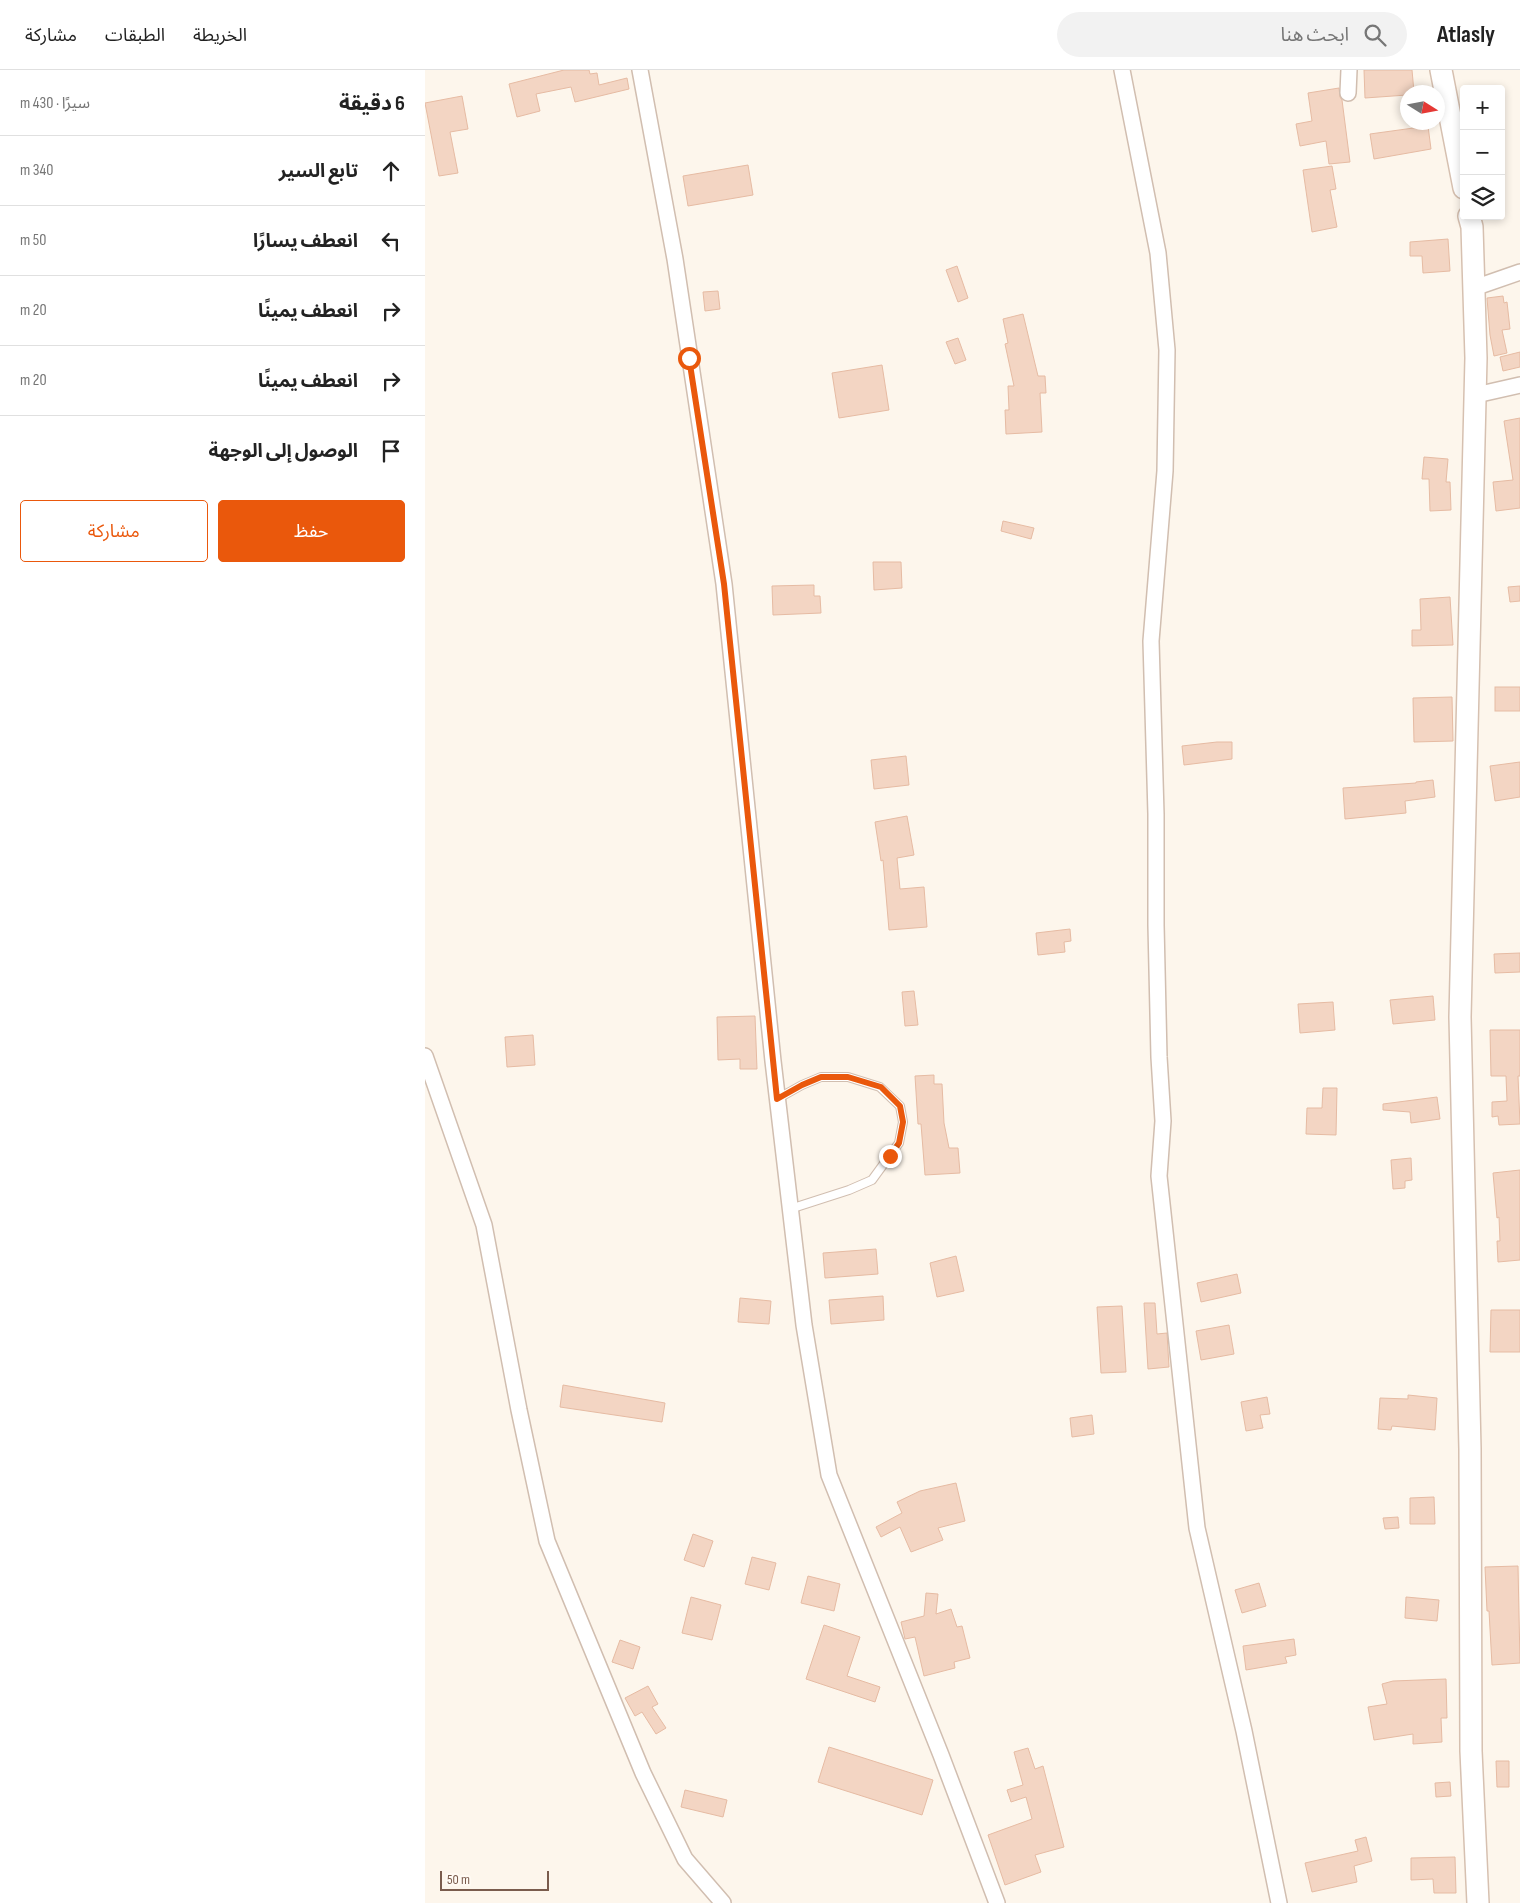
<!DOCTYPE html>
<html lang="ar">
<head>
<meta charset="utf-8">
<style>
  :root { --surface:#fff; --page:#f2f2f2; --text:#222; --muted:#767676; --line:#e0e0e0; --accent:#ea580c }
  body { margin:0; font-family:"Sofia Sans Condensed","Noto Sans Arabic",sans-serif; background:var(--page); color:var(--text); direction:rtl }
  .controls { position:absolute; right:15px; top:15px; display:grid; overflow:hidden; border-radius:5px; box-shadow:0 2px 8px #0003 }
  .controls button { width:45px; height:45px; display:grid; place-items:center; padding:0; border:0; border-bottom:1px solid var(--line); background:var(--surface); color:var(--text); font:25px sans-serif }
  .compass { position:absolute; left:975px; top:15px; width:45px; height:45px; border-radius:50%; background:var(--surface); box-shadow:0 2px 8px #0003; rotate:101deg }
  .scale { position:absolute; left:15px; bottom:12px; width:109px; box-sizing:border-box; padding-left:5px; border:2px solid #7a5c4d; border-top:0; font-size:14px; line-height:18px; white-space:nowrap; color:#7a5c4d; -webkit-text-stroke:4px #fffaf3; paint-order:stroke }
  .stop { position:absolute; width:15px; height:15px; margin:-11px; border:4px solid #ea580c; border-radius:50%; background:#fff }
  .stop.end { background:#ea580c; border-color:#fff; box-shadow:0 1px 5px #0008 }
  .list { margin:0; padding:0; list-style:none }
  h2 { display:flex; justify-content:space-between; align-items:center; height:65px; margin:0; padding:0 20px; font-size:21px }
  h2 small { font-size:16px; font-weight:400; color:var(--muted) }
  .list li { display:grid; grid-template-columns:32px 1fr auto; gap:15px; align-items:center; box-sizing:border-box; height:70px; padding:0 20px; border-top:1px solid var(--line) }
  .list b { display:block; font-size:19px; white-space:nowrap }
  .list em { font-size:16px; font-style:normal; color:var(--muted) }
  .actions { display:flex; gap:10px; padding:15px 20px }
  .actions a { flex:1; padding:11px 0; border:1px solid var(--accent); border-radius:5px; text-align:center; font-size:18px; color:var(--accent) }
  .actions .main { background:var(--accent); color:#fff }
  .icon { flex:none; width:28px; height:28px; fill:none; stroke:currentColor; stroke-width:2; stroke-linecap:round; stroke-linejoin:round }
  .map { position:relative; flex:none; width:1095px; height:1833px; overflow:hidden; direction:ltr }
  header { display:flex; align-items:center; gap:30px; box-sizing:border-box; height:70px; padding:0 25px; background:var(--surface); border-bottom:1px solid var(--line) }
  header strong { font-size:24px }
  nav { display:flex; gap:28px; margin-inline-start:auto; font-size:18px }
  .search { width:350px; height:45px; background:var(--page); display:flex; align-items:center; gap:12px; box-sizing:border-box; padding:0 18px; border-radius:28px; color:var(--muted); font-size:19px }
  main { display:flex }
  aside { flex:1; background:var(--surface) }
  .map>svg:first-child { display:block }
  .building { fill:#f3d5c3; stroke:#e6bba3 }
  .lines { fill:none; stroke-linecap:round; stroke-linejoin:round }
  .lane-casing { stroke:#d1beb0; stroke-width:10 }
  .street-casing { stroke:#d1beb0; stroke-width:18 }
  .secondary-casing { stroke:#d6c0b0; stroke-width:24 }
  .lane { stroke:#fff; stroke-width:8 }
  .street { stroke:#fff; stroke-width:15 }
  .secondary { stroke:#fff; stroke-width:21 }
  .route { stroke:#ea580c; stroke-width:6 }
</style>
</head>
<body>
<header>
<strong>Atlasly</strong>
<div class="search"><svg class="icon" aria-label="search" viewBox="0 0 24 24"><circle cx="10" cy="10" r="6"/><path d="M15 15l6 6"/></svg>ابحث هنا</div>
<nav><a>الخريطة</a><a>الطبقات</a><a>مشاركة</a></nav>
</header>
<main>
<div class="map">
<svg width="1095" height="1833" viewBox="0 0 1095 1833">
  <rect width="100%" height="100%" fill="#fdf6ec"/>
  <g class="building">
    <polygon points="139,0 164,0 165,4 172,3 174,15 202,8 204,19 150,32 146,17 111,24 115,41 92,47 84,14"/>
    <polygon points="939,0 987,0 989,22 982,22 982,25 940,28"/>
    <polygon points="914,18 915,27 917,30 925,92 904,94 901,71 875,76 871,54 887,51 883,23"/>
    <polygon points="37,26 43,59 25,62 33,103 14,106 0,33"/>
    <polygon points="1003,56 1006,79 949,89 945,64"/>
    <polygon points="323,95 328,125 263,136 258,106"/>
    <polygon points="907,96 911,119 905,120 912,157 887,162 878,100"/>
    <polygon points="1023,169 1025,201 998,203 997,186 985,186 985,172"/>
    <polygon points="532,196 543,228 533,232 521,200"/>
    <polygon points="293,221 295,239 280,241 278,222"/>
    <polygon points="1078,226 1079,233 1082,232 1085,259 1077,260 1082,283 1069,286 1065,265 1062,228"/>
    <polygon points="598,244 613,306 620,306 621,323 615,323 617,362 581,364 580,340 584,340 583,316 589,316 580,274 583,273 578,249"/>
    <polygon points="533,268 541,290 530,294 521,272"/>
    <polygon points="1095,282 1095,297 1078,301 1075,287"/>
    <polygon points="457,295 464,340 414,348 407,303"/>
    <polygon points="1095,348 1095,438 1071,441 1068,412 1088,410 1079,351"/>
    <polygon points="999,387 1023,389 1021,412 1025,412 1026,440 1005,441 1004,409 997,409"/>
    <polygon points="578,451 609,458 606,469 576,461"/>
    <polygon points="448,492 476,492 477,518 449,520"/>
    <polygon points="389,515 389,526 395,526 396,543 348,545 347,516"/>
    <polygon points="1095,516 1095,531 1085,532 1083,517"/>
    <polygon points="1025,527 1028,575 987,576 987,560 996,560 995,529"/>
    <rect x="1070" y="617" width="25" height="24"/>
    <polygon points="1027,627 1028,671 989,672 988,628"/>
    <polygon points="792,672 807,672 807,689 759,695 757,676"/>
    <polygon points="481,686 484,715 449,719 446,690"/>
    <polygon points="1095,692 1095,727 1070,731 1065,696"/>
    <polygon points="1008,710 1010,727 980,731 981,743 920,749 918,718 991,713 991,712"/>
    <polygon points="482,746 489,785 472,788 475,819 499,817 502,857 464,860 458,790 456,791 450,752"/>
    <polygon points="645,859 646,871 639,872 640,882 613,885 611,863"/>
    <polygon points="1095,883 1095,902 1070,903 1069,884"/>
    <polygon points="489,921 493,955 480,956 477,922"/>
    <polygon points="1008,926 1010,950 968,954 965,930"/>
    <polygon points="908,932 910,960 875,963 873,934"/>
    <polygon points="330,946 332,999 315,999 315,989 293,990 292,947"/>
    <polygon points="1065,960 1095,960 1095,1006 1093,1006 1095,1054 1074,1055 1073,1046 1067,1047 1067,1032 1082,1031 1081,1006 1066,1006"/>
    <polygon points="108,965 110,995 82,997 80,967"/>
    <polygon points="509,1005 509,1014 517,1014 519,1053 524,1078 533,1078 535,1103 500,1105 496,1054 493,1054 490,1006"/>
    <polygon points="898,1018 912,1018 911,1065 881,1064 882,1038 897,1038"/>
    <polygon points="1012,1027 1015,1049 986,1053 985,1042 958,1040 958,1034"/>
    <polygon points="986,1088 987,1110 980,1111 980,1118 968,1119 966,1090"/>
    <polygon points="1095,1100 1095,1190 1073,1192 1072,1171 1075,1171 1074,1147 1072,1148 1068,1103"/>
    <polygon points="451,1179 453,1204 400,1208 398,1183"/>
    <polygon points="531,1186 539,1221 512,1227 505,1193"/>
    <polygon points="812,1204 816,1223 776,1232 772,1213"/>
    <polygon points="458,1226 459,1250 406,1254 404,1230"/>
    <polygon points="315,1228 346,1231 344,1254 313,1252"/>
    <polygon points="719,1233 730,1233 732,1264 742,1263 744,1297 723,1299"/>
    <polygon points="697,1236 701,1302 676,1303 672,1237"/>
    <polygon points="1066,1240 1095,1240 1095,1282 1065,1282"/>
    <polygon points="804,1255 809,1284 776,1290 771,1261"/>
    <polygon points="138,1315 240,1333 237,1352 135,1337"/>
    <polygon points="983,1325 1012,1328 1010,1360 967,1356 966,1360 953,1359 955,1328 983,1329"/>
    <polygon points="842,1327 845,1344 835,1345 838,1358 821,1361 816,1332"/>
    <polygon points="667,1345 669,1364 647,1367 645,1348"/>
    <polygon points="531,1413 540,1451 513,1458 518,1470 486,1482 475,1457 456,1467 451,1457 477,1443 472,1432 495,1421"/>
    <polygon points="1009,1427 1010,1454 985,1454 985,1428"/>
    <polygon points="973,1447 974,1458 960,1459 958,1448"/>
    <polygon points="268,1464 288,1471 279,1497 259,1490"/>
    <polygon points="327,1487 351,1493 344,1520 320,1514"/>
    <polygon points="1093,1496 1095,1593 1067,1595 1064,1541 1062,1541 1060,1497"/>
    <polygon points="383,1506 415,1514 409,1541 376,1533"/>
    <polygon points="834,1513 841,1536 817,1543 810,1520"/>
    <polygon points="501,1523 513,1524 511,1544 526,1539 532,1557 537,1556 545,1588 529,1592 530,1598 499,1606 490,1567 480,1569 476,1552 499,1546"/>
    <polygon points="266,1527 296,1535 287,1570 257,1563"/>
    <polygon points="981,1527 1014,1530 1012,1551 980,1548"/>
    <polygon points="399,1555 435,1567 422,1606 455,1617 450,1632 381,1609"/>
    <polygon points="869,1569 871,1585 860,1587 862,1593 821,1600 818,1576"/>
    <polygon points="195,1570 215,1577 208,1599 187,1592"/>
    <polygon points="1021,1609 1022,1648 1016,1648 1017,1672 988,1674 988,1664 949,1670 943,1637 962,1634 957,1614 968,1611"/>
    <polygon points="223,1616 233,1634 227,1637 241,1658 231,1664 217,1642 210,1646 200,1628"/>
    <polygon points="404,1677 508,1710 497,1745 393,1712"/>
    <polygon points="603,1678 610,1699 618,1696 639,1777 610,1785 616,1802 580,1815 563,1765 607,1749 601,1727 586,1732 582,1720 598,1715 589,1682"/>
    <polygon points="1071,1691 1084,1691 1084,1717 1072,1717"/>
    <polygon points="1025,1712 1026,1726 1011,1727 1010,1713"/>
    <polygon points="260,1720 302,1730 298,1747 256,1737"/>
    <polygon points="941,1767 947,1791 929,1796 932,1812 887,1822 880,1793 933,1781 930,1770"/>
    <polygon points="1030,1787 1031,1823 1009,1823 1008,1809 986,1810 986,1788"/>
  </g>
  <g class="lines">
    <defs>
      <polyline id="lane" points="352,1029 377,1015 396,1007 423,1007 455,1017 475,1036 478,1052 474,1073 447,1110 424,1120 365,1139"/>
      <g id="street">
        <polyline points="215,0 250,189 299,514 348,991 379,1255 404,1405 516,1685 572,1833"/>
        <polyline points="697,0 733,183 742,280 740,401 726,571 731,744 731,855 734,987 738,1051 734,1106 772,1458 819,1661 854,1833"/>
        <polyline points="923,23 924,0"/>
        <polyline points="1049,218 1095,202"/>
        <polyline points="1051,325 1095,315"/>
        <polyline points="0,986 59,1155 94,1340 122,1471 218,1703 260,1789 298,1833"/>
      </g>
      <g id="secondary">
        <polyline points="1016,0 1039,118"/>
        <polyline points="1044,146 1047,157 1051,288 1035,947 1045,1379 1046,1681 1053,1833"/>
      </g>
    </defs>
    <use href="#lane" class="lane-casing"/>
    <use href="#street" class="street-casing"/>
    <use href="#secondary" class="secondary-casing"/>
    <use href="#lane" class="lane"/>
    <use href="#street" class="street"/>
    <use href="#secondary" class="secondary"/>
  </g>
  <g class="lines">
    <polyline class="route" points="264,288 299,514 352,1029 377,1015 396,1007 423,1007 456,1017 475,1036 478,1052 474,1073 465,1086"/>
  </g>
</svg>
<div class="controls">
<button>+</button>
<button>−</button>
<button><svg class="icon" aria-label="layers" viewBox="0 0 24 24"><path d="M12 4l9 5-9 5-9-5zM3 14l9 5 9-5"/></svg></button>
</div>
<svg class="compass" viewBox="-18 -18 36 36"><path d="M0-13l5 13h-10z" fill="#e53935"/><path d="M0 13l5-13h-10z" fill="#767676"/></svg>
<div class="scale">50 m</div>
<div class="stop" style="left:264px;top:288px"></div>
<div class="stop end" style="left:465px;top:1086px"></div>
</div>
<aside>
<h2>6 دقيقة<small>سيرًا · 430 m</small></h2>
<ul class="list">
<li><svg class="icon" aria-label="ahead" viewBox="0 0 24 24"><path d="M12 20V5M6 11l6-6 6 6"/></svg><div><b>تابع السير</b></div><em>340 m</em></li>
<li><svg class="icon" aria-label="left" viewBox="0 0 24 24"><path d="M17 20v-9H6M10 6l-5 5 5 5"/></svg><div><b>انعطف يسارًا</b></div><em>50 m</em></li>
<li><svg class="icon" aria-label="right" viewBox="0 0 24 24"><path d="M7 20v-9h11M14 6l5 5-5 5"/></svg><div><b>انعطف يمينًا</b></div><em>20 m</em></li>
<li><svg class="icon" aria-label="right" viewBox="0 0 24 24"><path d="M7 20v-9h11M14 6l5 5-5 5"/></svg><div><b>انعطف يمينًا</b></div><em>20 m</em></li>
<li><svg class="icon" aria-label="arrive" viewBox="0 0 24 24"><path d="M6 21V4h12l-3 4 3 4H6"/></svg><div><b>الوصول إلى الوجهة</b></div></li>
</ul>
<div class="actions"><a class="main">حفظ</a><a>مشاركة</a></div>
</aside>
</main>
</body>
</html>
